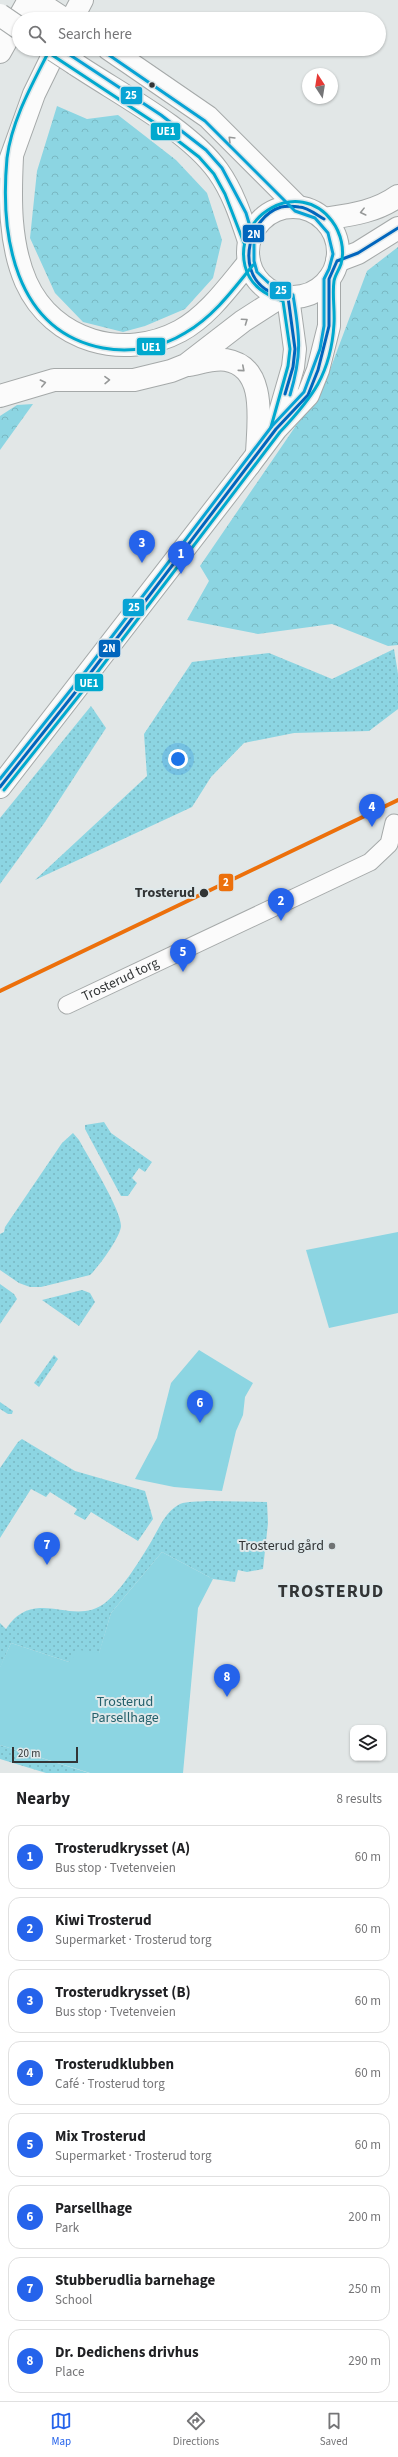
<!DOCTYPE html>
<html lang="en">
<head>
<meta charset="utf-8">
<style>
  :root { --surface:#fff; --page:#f2f2f2; --text:#202124; --muted:#757577; --line:#e0e0e0; --accent:#2563eb }
  body { margin:0; font-family:"Source Sans 3",sans-serif; background:var(--page); color:var(--text) }
  .controls { position:absolute; right:12px; bottom:12px; display:grid; overflow:hidden; border-radius:8px; box-shadow:0 1px 3px #0004 }
  .controls button { width:36px; height:36px; display:grid; place-items:center; padding:0; border:0; border-bottom:1px solid var(--line); background:var(--surface); color:var(--text); font:20px sans-serif }
  .compass { position:absolute; left:302px; top:68px; width:36px; height:36px; border-radius:50%; background:var(--surface); box-shadow:0 1px 3px #0004; rotate:348deg }
  .scale { position:absolute; left:12px; bottom:10px; width:66px; box-sizing:border-box; padding-left:4px; border:2px solid #323536; border-top:0; font-size:11px; line-height:14px; white-space:nowrap; color:#323536; -webkit-text-stroke:3px #dfe8ea; paint-order:stroke }
  .you { position:absolute; left:178px; top:759px; width:14px; height:14px; margin:-10px; border:3px solid #fff; border-radius:50%; background:#1a73e8; box-shadow:0 0 0 6px #1a73e833 }
  .badge { display:grid; place-items:center; width:26px; height:26px; border-radius:50%; background:var(--accent); color:#fff; font-size:13px; font-weight:700 }
  .pin { position:absolute; translate:-50% -33px; filter:drop-shadow(0 1px 2px #0008) }
  .pin::after { content:''; position:absolute; top:21px; width:14px; height:12px; background:inherit; clip-path:polygon(0 0,100% 0,50% 100%) }
  .list { margin:0; padding:0; list-style:none }
  h2 { display:flex; justify-content:space-between; align-items:center; height:52px; margin:0; padding:0 16px; font-size:17px }
  h2 small { font-size:13px; font-weight:400; color:var(--muted) }
  .list li { display:grid; grid-template-columns:26px 1fr auto; gap:12px; align-items:center; box-sizing:border-box; height:64px; margin:0 8px 8px; padding:0 8px; border:1px solid var(--line); border-radius:12px }
  .list b { display:block; font-size:15px; white-space:nowrap }
  .list p { margin:0; font-size:13px; white-space:nowrap; color:var(--muted) }
  .list em { font-size:13px; font-style:normal; color:var(--muted) }
  .icon { flex:none; width:22px; height:22px; fill:none; stroke:currentColor; stroke-width:2; stroke-linecap:round; stroke-linejoin:round }
  .map { position:relative; flex:none; width:398px; height:1773px; overflow:hidden }
  .search { position:absolute; background:var(--surface); box-shadow:0 1px 3px #0004; left:12px; right:12px; top:12px; height:44px; display:flex; align-items:center; gap:10px; box-sizing:border-box; padding:0 14px; border-radius:22px; color:var(--muted); font-size:15px }
  .sheet { height:628px; background:var(--surface) }
  nav { display:flex; justify-content:space-around; align-items:center; box-sizing:border-box; height:56px; border-top:1px solid var(--line); background:var(--surface); font-size:11px; color:var(--muted) }
  nav a { display:grid; justify-items:center; gap:2px }
  nav .on { color:var(--accent) }
  .map>svg:first-child { display:block }
  .grass { fill:url(#grass-dots) }
  .forest { fill:url(#forest-crowns) }
  .green { fill:#8cd5e2 }
  .lines { fill:none; stroke-linecap:round; stroke-linejoin:round }
  .pedestrian-casing { stroke:#a5a9a9; stroke-width:19 }
  .tertiary-casing { stroke:#a5a9a9; stroke-width:24 }
  .secondary-casing { stroke:#a5a9a9; stroke-width:24 }
  .trunk-casing { stroke:#a5a9a9; stroke-width:24 }
  .motorway-casing { stroke:#a5a9a9; stroke-width:24 }
  .pedestrian { stroke:#fbfbfb; stroke-width:17 }
  .tertiary { stroke:#fbfbfb; stroke-width:22 }
  .secondary { stroke:#fbfbfb; stroke-width:22 }
  .trunk { stroke:#fbfbfb; stroke-width:22 }
  .motorway { stroke:#fbfbfb; stroke-width:22 }
  .trunk-bridge-casing { stroke:#a5a9a9; stroke-width:24; stroke-linecap:butt }
  .trunk-bridge { stroke:#fbfbfb; stroke-width:22 }
  .bus-1-casing { stroke:#dfe8ea; stroke-width:6 }
  .bus-2-casing { stroke:#dfe8ea; stroke-width:6 }
  .bus-3-casing { stroke:#dfe8ea; stroke-width:6 }
  .bus-1 { stroke:#0065bd; stroke-width:3 }
  .bus-2 { stroke:#00a9ce; stroke-width:3 }
  .bus-3 { stroke:#08a3d5; stroke-width:3 }
  .metro-1-casing { stroke:#dfe8ea; stroke-width:7 }
  .metro-1 { stroke:#ec700c; stroke-width:4 }
  .oneway { stroke:#969898 }
  .bus-dot { fill:#323536; stroke:#dfe8ea; stroke-width:1.5 }
  .poi-dot { fill:#707374; stroke:#dfe8ea; stroke-width:1.5 }
  .labels { text-anchor:middle; dominant-baseline:central; stroke-width:4; stroke-linejoin:round; paint-order:stroke }
  .stop-label { font-size:14px; font-weight:bold; fill:#323536; stroke:#dfe8ea; text-anchor:end }
  .street-label { font-size:14px; fill:#323536; stroke:#dfe8ea }
  .poi-label { font-size:14px; fill:#323536; stroke:#dfe8ea; text-anchor:end }
  .park-label { font-size:14px; fill:#24606b; stroke:#dfe8ea }
  .district-label { font-size:18px; font-weight:bold; letter-spacing:1px; fill:#323536; stroke:#dfe8ea }
  .line-badge { stroke:#dfe8ea; stroke-width:1.5 }
  .badge-label { font-size:11px; text-anchor:middle; font-weight:bold; fill:#fff }
</style>
</head>
<body>
<div class="map">
<svg width="398" height="1773" viewBox="0 0 398 1773">
  <defs>
    <pattern id="grass-dots" width="8" height="8" patternUnits="userSpaceOnUse"><rect width="8" height="8" fill="#8cd5e2"/><path d="M2 2h.1M6 6h.1" fill="none" stroke="#79b7c2" stroke-width="1.8" stroke-linecap="round"/></pattern>
    <pattern id="forest-crowns" width="20" height="18" patternUnits="userSpaceOnUse"><rect width="20" height="18" fill="#8cd5e2"/><path d="M2 6a3 3 0 1 1 6 0M12 15a3 3 0 1 1 6 0" fill="none" stroke="#79b7c2"/></pattern>
  </defs>
  <rect width="100%" height="100%" fill="#e2e7e7"/>
  <g class="grass">
    <polygon points="394,649 398,674 398,709 369,731 294,733 244,743 211,777 192,807 35,880 147,776 144,734 192,662 269,653 332,679"/>
    <polygon points="91,706 106,728 45,822 0,884 0,818"/>
    <polygon points="104,1122 111,1133 152,1162 145,1172 139,1168 132,1178 137,1183 128,1196 121,1196 85,1129 85,1125"/>
    <path d="M73,1133L79,1140C88,1157 121,1209 121,1226C121,1236 98,1268 90,1275L41,1287H30L19,1283L0,1270V1234L4,1232L5,1227L62,1143Z"/>
    <polygon points="0,1284 14,1294 17,1299 0,1324"/>
    <polygon points="82,1290 90,1293 95,1302 79,1326 42,1300"/>
    <polygon points="54,1355 58,1359 39,1387 34,1383"/>
    <polygon points="0,1402 13,1411 12,1414 8,1414 0,1409"/>
    <polygon points="22,1439 75,1471 145,1491 153,1519 138,1541 91,1512 85,1520 74,1514 77,1509 50,1492 46,1497 31,1489 0,1538 0,1468 18,1442"/>
    <path d="M207,1501L267,1502L268,1523L263,1569L247,1572L238,1570L235,1582L213,1579L162,1552L111,1613L99,1654L69,1662L11,1643L0,1668V1623L6,1629C35,1585 72,1628 105,1603C122,1590 140,1560 151,1542C159,1528 165,1512 180,1504C187,1501 199,1502 207,1501Z"/>
    <polygon points="0,1745 89,1773 46,1773 0,1759"/>
  </g>
  <g class="forest">
    <polygon points="57,106 87,119 118,115 176,160 207,193 222,240 213,278 185,309 145,326 123,332 83,322 55,293 30,238 37,171"/>
    <polygon points="398,247 398,645 388,646 332,624 258,634 187,620 209,581 200,566 325,383 367,271"/>
    <polygon points="33,404 0,450 0,416 17,405"/>
  </g>
  <g class="green">
    <polygon points="398,1232 398,1313 329,1328 306,1250"/>
    <polygon points="199,1350 253,1383 245,1397 243,1415 236,1431 222,1491 174,1487 135,1479 157,1438 171,1383"/>
    <polygon points="162,1552 213,1579 198,1608 183,1773 90,1773 0,1745 0,1667 11,1643 69,1662 79,1650 99,1653 111,1613"/>
  </g>
  <g class="lines">
    <defs>
      <g id="pedestrian">
        <path id="s1" d="M67,1005L370,862L389,844L394,823"/>
      </g>
      <g id="tertiary">
        <path d="M324,219C350,215 376,212 398,196"/>
        <polyline points="337,261 358,253 398,228"/>
      </g>
      <polyline id="secondary" points="0,787 249,465"/>
      <g id="trunk">
        <polyline points="35,0 64,19"/>
        <polyline points="109,49 208,117 298,207"/>
        <path d="M75,64C118,93 188,129 218,171C233,192 241,217 249,241"/>
        <circle cx="293" cy="252" r="45"/>
        <polyline points="276,426 293,367 295,349 288,297"/>
        <polyline points="249,465 276,429 308,395 318,370 329,326 329,279"/>
      </g>
      <g id="motorway">
        <polyline points="72,19 82,0"/>
        <polyline points="0,52 29,0"/>
        <path d="M12,157C10,198 9,243 26,282C53,342 124,361 180,331C208,316 229,286 249,262"/>
        <polyline points="7,169 34,94 56,49"/>
        <path d="M189,365C200,363 214,358 226,360C268,367 258,423 257,454"/>
        <polyline points="0,396 54,380 134,380 171,371 186,365 243,321 282,296"/>
      </g>
    </defs>
    <use href="#pedestrian" class="pedestrian-casing"/>
    <use href="#tertiary" class="tertiary-casing"/>
    <use href="#secondary" class="secondary-casing"/>
    <use href="#trunk" class="trunk-casing"/>
    <use href="#motorway" class="motorway-casing"/>
    <use href="#pedestrian" class="pedestrian"/>
    <use href="#tertiary" class="tertiary"/>
    <use href="#secondary" class="secondary"/>
    <use href="#trunk" class="trunk"/>
    <use href="#motorway" class="motorway"/>
    <defs>
      <g id="trunk-bridge">
        <polyline points="0,15 19,28"/>
        <polyline points="52,49 75,64"/>
      </g>
    </defs>
    <use href="#trunk-bridge" class="trunk-bridge-casing"/>
    <use href="#trunk-bridge" class="trunk-bridge"/>
    <defs>
      <g id="bus-1">
        <path d="M288,297C281,295 271,293 265,289C236,269 249,217 281,207C285,206 294,206 299,207C307,207 317,215 324,219"/>
        <polyline points="285,394 293,367 295,349 288,297"/>
        <polyline points="0,787 89,675 276,429 308,395 318,370 329,326 329,279 337,261 358,253 398,228"/>
      </g>
      <g id="bus-2">
        <path d="M50,49C33,83 12,119 7,158C0,235 14,331 103,348C131,353 161,348 185,333C213,317 233,290 253,265"/>
        <polyline points="49,53 155,123 199,157 214,174 225,194 244,243"/>
        <path d="M4,790L93,678L280,432C312,398 331,374 334,324C335,310 332,295 334,281C335,275 339,270 341,264C345,250 341,233 332,221C299,177 233,215 245,266C250,286 266,295 283,301L290,349L288,366L271,427"/>
      </g>
      <g id="bus-3">
        <path d="M61,49L161,115L206,150L222,168L246,213L254,240V261L257,272L273,287L293,295C300,337 302,355 290,395"/>
        <polyline points="0,779 85,672 272,426 304,392 320,349 324,326 324,279 329,269 333,254 328,233 315,218 295,211 205,121 106,53"/>
      </g>
    </defs>
    <use href="#bus-1" class="bus-1-casing"/>
    <use href="#bus-2" class="bus-2-casing"/>
    <use href="#bus-3" class="bus-3-casing"/>
    <use href="#bus-1" class="bus-1"/>
    <use href="#bus-2" class="bus-2"/>
    <use href="#bus-3" class="bus-3"/>
    <defs>
      <polyline id="metro-1" points="0,991 398,800"/>
    </defs>
    <use href="#metro-1" class="metro-1-casing"/>
    <use href="#metro-1" class="metro-1"/>
  </g>
  <defs><path id="oneway-chevron" d="M-2-3.5L2.5 0L-2 3.5" fill="none" stroke-width="1.6" stroke-linecap="round" stroke-linejoin="round"/></defs>
  <g class="oneway">
    <use href="#oneway-chevron" transform="translate(231 139) rotate(-135)"/>
    <use href="#oneway-chevron" transform="translate(363 212) rotate(166)"/>
    <use href="#oneway-chevron" transform="translate(245 321) rotate(-35)"/>
    <use href="#oneway-chevron" transform="translate(242 369) rotate(41)"/>
    <use href="#oneway-chevron" transform="translate(107 380) rotate(-1)"/>
    <use href="#oneway-chevron" transform="translate(43 383) rotate(-12)"/>
  </g>
  <g class="bus-dot">
    <circle cx="152" cy="85" r="3.5"/>
    <circle cx="204" cy="893" r="5"/>
  </g>
  <circle class="poi-dot" cx="332" cy="1546" r="4"/>
  <g class="labels">
    <g class="stop-label">
      <text x="195" y="893">Trosterud</text>
    </g>
    <g class="street-label">
      <text stroke="none"><textPath href="#s1" startOffset="59">Trosterud torg</textPath></text>
    </g>
    <g class="poi-label">
      <text x="324" y="1546">Trosterud gård</text>
    </g>
    <g class="park-label">
      <text x="125" y="1702">Trosterud<tspan x="125" dy="16">Parsellhage</tspan></text>
    </g>
    <g class="district-label">
      <text x="331" y="1591">TROSTERUD</text>
    </g>
  </g>
  <g class="line-badge">
    <rect x="120" y="86" width="23" height="19" rx="4" fill="#08a3d5"/>
    <rect x="150" y="122" width="31" height="19" rx="4" fill="#00a9ce"/>
    <rect x="242" y="224" width="23" height="19" rx="4" fill="#0065bd"/>
    <rect x="269" y="281" width="23" height="19" rx="4" fill="#08a3d5"/>
    <rect x="136" y="337" width="30" height="19" rx="4" fill="#00a9ce"/>
    <rect x="122" y="598" width="23" height="19" rx="4" fill="#08a3d5"/>
    <rect x="98" y="639" width="23" height="19" rx="4" fill="#0065bd"/>
    <rect x="74" y="673" width="30" height="19" rx="4" fill="#00a9ce"/>
    <rect x="218" y="873" width="16" height="19" rx="4" fill="#ec700c"/>
  </g>
  <g class="badge-label">
    <text x="131" y="99">25</text>
    <text x="166" y="135">UE1</text>
    <text x="254" y="238">2N</text>
    <text x="281" y="294">25</text>
    <text x="151" y="351">UE1</text>
    <text x="134" y="611">25</text>
    <text x="109" y="652">2N</text>
    <text x="89" y="687">UE1</text>
    <text x="226" y="886">2</text>
  </g>
</svg>
<div class="controls">
<button><svg class="icon" aria-label="layers" viewBox="0 0 24 24"><path d="M12 4l9 5-9 5-9-5zM3 14l9 5 9-5"/></svg></button>
</div>
<svg class="compass" viewBox="-18 -18 36 36"><path d="M0-13l5 13h-10z" fill="#e53935"/><path d="M0 13l5-13h-10z" fill="#757577"/></svg>
<div class="scale">20 m</div>
<div class="you"></div>
<div class="pin badge" style="left:181px;top:574px">1</div>
<div class="pin badge" style="left:281px;top:921px">2</div>
<div class="pin badge" style="left:142px;top:563px">3</div>
<div class="pin badge" style="left:372px;top:827px">4</div>
<div class="pin badge" style="left:183px;top:972px">5</div>
<div class="pin badge" style="left:200px;top:1423px">6</div>
<div class="pin badge" style="left:47px;top:1565px">7</div>
<div class="pin badge" style="left:227px;top:1697px">8</div>
<div class="search"><svg class="icon" aria-label="search" viewBox="0 0 24 24"><circle cx="10" cy="10" r="6"/><path d="M15 15l6 6"/></svg>Search here</div>
</div>
<section class="sheet">
<h2>Nearby<small>8 results</small></h2>
<ul class="list">
<li><span class="badge">1</span><div><b>Trosterudkrysset (A)</b><p>Bus stop · Tvetenveien</p></div><em>60 m</em></li>
<li><span class="badge">2</span><div><b>Kiwi Trosterud</b><p>Supermarket · Trosterud torg</p></div><em>60 m</em></li>
<li><span class="badge">3</span><div><b>Trosterudkrysset (B)</b><p>Bus stop · Tvetenveien</p></div><em>60 m</em></li>
<li><span class="badge">4</span><div><b>Trosterudklubben</b><p>Café · Trosterud torg</p></div><em>60 m</em></li>
<li><span class="badge">5</span><div><b>Mix Trosterud</b><p>Supermarket · Trosterud torg</p></div><em>60 m</em></li>
<li><span class="badge">6</span><div><b>Parsellhage</b><p>Park</p></div><em>200 m</em></li>
<li><span class="badge">7</span><div><b>Stubberudlia barnehage</b><p>School</p></div><em>250 m</em></li>
<li><span class="badge">8</span><div><b>Dr. Dedichens drivhus</b><p>Place</p></div><em>290 m</em></li>
</ul>
</section>
<nav>
<a class="on"><svg class="icon" aria-label="map" viewBox="0 0 24 24"><path d="M3 6l6-2 6 2 6-2v14l-6 2-6-2-6 2zM9 4v14M15 6v14"/></svg>Map</a>
<a><svg class="icon" aria-label="directions" viewBox="0 0 24 24"><path d="M12 3l9 9-9 9-9-9zM9 14v-3h6M13 9l2 2-2 2"/></svg>Directions</a>
<a><svg class="icon" aria-label="saved" viewBox="0 0 24 24"><path d="M7 4h10v16l-5-4-5 4z"/></svg>Saved</a>
</nav>
</body>
</html>
